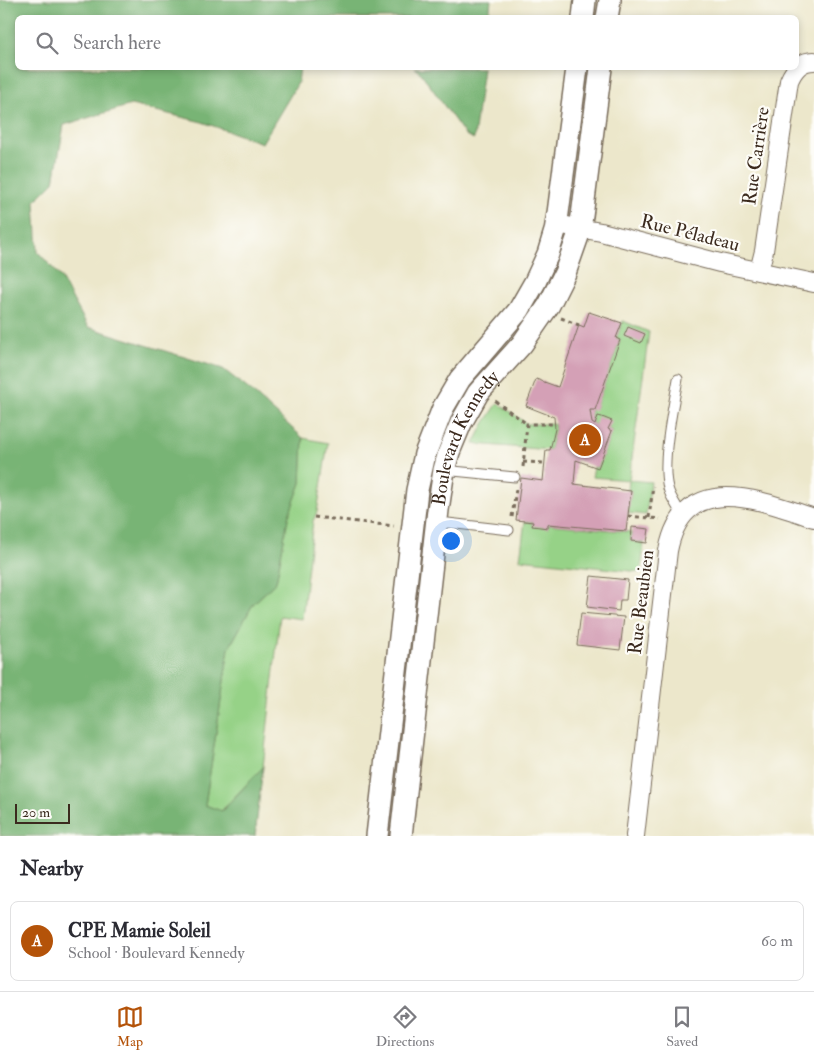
<!DOCTYPE html>
<html lang="en">
<head>
<meta charset="utf-8">
<style>
  :root { --surface:#fff; --page:#f7f7f7; --text:#2b2b33; --muted:#7c7c81; --line:#e1e1e2; --accent:#b45309 }
  body { margin:0; font-family:"IM FELL Double Pica",serif; background:var(--page); color:var(--text) }
  .scale { position:absolute; left:15px; bottom:12px; width:55px; box-sizing:border-box; padding-left:5px; border:2px solid #3b2a1e; border-top:0; font-size:14px; line-height:18px; white-space:nowrap; color:#3b2a1e; -webkit-text-stroke:4px #fdfcf7; paint-order:stroke }
  .you { position:absolute; left:450px; top:540px; width:18px; height:18px; margin:-12px; border:4px solid #fff; border-radius:50%; background:#1a73e8; box-shadow:0 0 0 8px #1a73e833 }
  .badge { display:grid; place-items:center; width:32px; height:32px; border-radius:50%; background:var(--accent); color:#fff; font-size:16px; font-weight:700 }
  .pin { position:absolute; translate:-50% -50%; border:2px solid #fff; box-shadow:0 1px 5px #0006 }
  .list { margin:0; padding:0; list-style:none }
  h2 { display:flex; justify-content:space-between; align-items:center; height:65px; margin:0; padding:0 20px; font-size:21px }
  h2 small { font-size:16px; font-weight:400; color:var(--muted) }
  .list li { display:grid; grid-template-columns:32px 1fr auto; gap:15px; align-items:center; box-sizing:border-box; height:80px; margin:0 10px 10px; padding:0 10px; border:1px solid var(--line); border-radius:8px }
  .list b { display:block; font-size:19px; white-space:nowrap }
  .list p { margin:0; font-size:16px; white-space:nowrap; color:var(--muted) }
  .list em { font-size:16px; font-style:normal; color:var(--muted) }
  .icon { flex:none; width:28px; height:28px; fill:none; stroke:currentColor; stroke-width:2; stroke-linecap:round; stroke-linejoin:round }
  .map { position:relative; flex:none; width:814px; height:836px; overflow:hidden }
  .search { position:absolute; background:var(--surface); box-shadow:0 2px 8px #0003; left:15px; right:15px; top:15px; height:55px; display:flex; align-items:center; gap:12px; box-sizing:border-box; padding:0 18px; border-radius:8px; color:var(--muted); font-size:19px }
  .sheet { height:155px; background:var(--surface) }
  nav { display:flex; justify-content:space-around; align-items:center; box-sizing:border-box; height:70px; border-top:1px solid var(--line); background:var(--surface); font-size:14px; color:var(--muted) }
  nav a { display:grid; justify-items:center; gap:2px }
  nav .on { color:var(--accent) }
  .map>svg:first-child { display:block }
  .green { fill:#96d287; stroke:#687e52 }
  .forest { fill:#78b474; stroke:#5a6f49 }
  .building { fill:#d4a0b6 }
  .lines { fill:none; stroke-linecap:round; stroke-linejoin:round }
  .service-casing { stroke:#796c5b; stroke-width:11 }
  .minor-casing { stroke:#796c5b; stroke-width:20 }
  .tertiary-casing { stroke:#796c5b; stroke-width:24 }
  .path { stroke:#796c5b; stroke-width:3; stroke-dasharray:4 4; stroke-linecap:butt }
  .service { stroke:#fff; stroke-width:9 }
  .minor { stroke:#fff; stroke-width:18 }
  .tertiary { stroke:#fff; stroke-width:21 }
  .labels { text-anchor:middle; dominant-baseline:central; stroke-width:4.5; stroke-linejoin:round; paint-order:stroke }
  .street-label { font-size:19px; fill:#3b2a1e; stroke:#fdfcf7 }
</style>
</head>
<body>
<div class="map">
<svg width="814" height="836" viewBox="0 0 814 836">
  <rect width="100%" height="100%" fill="#fdfcf7"/>
  <filter id="ink" filterUnits="userSpaceOnUse"><feTurbulence type="fractalNoise" baseFrequency=".02" numOctaves="2"/><feDisplacementMap in="SourceGraphic" scale="10" xChannelSelector="R" yChannelSelector="G"/><feConvolveMatrix kernelMatrix="1 2 1 2 8 2 1 2 1" color-interpolation-filters="sRGB"/></filter>
  <filter id="wash" filterUnits="userSpaceOnUse"><feTurbulence type="fractalNoise" baseFrequency=".0096" numOctaves="4" result="noise"/><feDisplacementMap in="SourceGraphic" scale="20" xChannelSelector="R" yChannelSelector="G"/><feGaussianBlur stdDeviation="1.12" result="paint"/><feColorMatrix in="noise" values="0 0 0 0 0 0 0 0 0 0 0 0 0 0 0 0 0 1.4 0 .05"/><feComposite in="paint" operator="in"/></filter>
  <g filter="url(#wash)">
    <rect width="100%" height="100%" fill="#ece7cb"/>
    <g class="green">
      <polygon points="623,321 649,332 629,480 651,482 646,515 628,513 631,491 628,490 629,480 592,477 594,467 598,467 612,431 608,429 611,421 595,425 592,423 590,410 595,409 620,340 616,338"/>
      <polygon points="498,403 527,424 554,424 555,429 550,450 474,444 484,424"/>
      <polygon points="303,438 328,443 317,512 313,521 302,619 280,616 263,767 221,811 205,805 229,648 253,604 276,582 288,518 301,483"/>
      <polygon points="525,521 533,522 532,525 548,528 548,524 631,532 631,541 644,543 641,572 520,559"/>
    </g>
    <g class="forest">
      <polygon points="0,0 491,0 489,18 18,18 18,68 300,68 298,83 262,143 202,122 131,105 64,125 54,182 35,201 38,252 60,276 88,327 223,369 251,391 303,438 301,483 288,518 276,582 253,604 229,648 205,805 222,811 263,767 255,836 0,836"/>
      <polygon points="414,68 483,68 474,139 465,135 421,73"/>
    </g>
    <g id="blocks">
      <g class="building">
        <polygon points="589,312 622,323 616,338 620,340 595,410 590,410 592,423 595,425 598,416 602,417 612,421 608,429 612,431 598,468 576,460 574,484 631,491 626,531 548,524 548,528 532,526 533,522 516,520 521,478 543,481 546,450 550,450 555,429 554,417 526,406 536,379 558,387 579,325 584,327"/>
        <polygon points="628,327 645,334 641,343 624,336"/>
        <polygon points="632,527 649,529 647,543 631,541"/>
        <polygon points="591,576 628,580 626,600 620,600 619,611 587,607"/>
        <polygon points="581,613 624,617 620,650 577,645"/>
      </g>
    </g>
  </g>
  <g filter="url(#ink)">
    <use href="#blocks" fill-opacity="0" stroke="#796c5b" stroke-width="1"/>
    <g class="lines">
      <defs>
        <g id="service">
          <path d="M678,379C673,408 661,461 668,488C670,497 677,506 682,515"/>
          <polyline points="443,470 515,477"/>
          <polyline points="436,526 448,523 509,530"/>
        </g>
        <g id="minor">
          <polyline points="556,224 601,232 720,263 814,283"/>
          <path d="M759,271L764,251L789,81C794,69 801,61 814,61"/>
          <path d="M635,836L668,551C684,469 759,500 814,518"/>
        </g>
        <g id="tertiary">
          <polyline points="583,18 585,0"/>
          <polyline points="607,18 610,0"/>
          <polyline points="377,836 417,490 425,454 443,408 460,379 519,310 535,282 548,254 555,231 558,213 577,68"/>
          <path id="s1" d="M401,836L438,510L444,470L449,452L461,423L478,393L522,344L549,305L565,273L578,236L582,216L601,68"/>
        </g>
      </defs>
      <use href="#service" class="service-casing"/>
      <use href="#minor" class="minor-casing"/>
      <use href="#tertiary" class="tertiary-casing"/>
      <g class="path">
        <polyline points="561,318 579,325"/>
        <polyline points="495,401 527,424"/>
        <polyline points="523,462 545,463"/>
        <polyline points="523,467 527,424 554,424"/>
        <polyline points="628,516 660,519"/>
        <polyline points="314,517 394,526"/>
        <polyline points="512,517 516,489"/>
        <polyline points="649,518 653,486"/>
      </g>
      <use href="#service" class="service"/>
      <use href="#minor" class="minor"/>
      <use href="#tertiary" class="tertiary"/>
    </g>
  </g>
  <g class="labels">
    <g class="street-label">
      <text transform="translate(756 156) rotate(-82)">Rue Carrière</text>
      <text transform="translate(690 233) rotate(14)">Rue Péladeau</text>
      <text stroke="none"><textPath href="#s1" startOffset="406">Boulevard Kennedy</textPath></text>
      <text transform="translate(641 602) rotate(-83)">Rue Beaubien</text>
    </g>
  </g>
</svg>
<div class="scale">20 m</div>
<div class="you"></div>
<div class="pin badge" style="left:585px;top:440px">A</div>
<div class="search"><svg class="icon" aria-label="search" viewBox="0 0 24 24"><circle cx="10" cy="10" r="6"/><path d="M15 15l6 6"/></svg>Search here</div>
</div>
<section class="sheet">
<h2>Nearby<small></small></h2>
<ul class="list">
<li><span class="badge">A</span><div><b>CPE Mamie Soleil</b><p>School · Boulevard Kennedy</p></div><em>60 m</em></li>
</ul>
</section>
<nav>
<a class="on"><svg class="icon" aria-label="map" viewBox="0 0 24 24"><path d="M3 6l6-2 6 2 6-2v14l-6 2-6-2-6 2zM9 4v14M15 6v14"/></svg>Map</a>
<a><svg class="icon" aria-label="directions" viewBox="0 0 24 24"><path d="M12 3l9 9-9 9-9-9zM9 14v-3h6M13 9l2 2-2 2"/></svg>Directions</a>
<a><svg class="icon" aria-label="saved" viewBox="0 0 24 24"><path d="M7 4h10v16l-5-4-5 4z"/></svg>Saved</a>
</nav>
</body>
</html>
